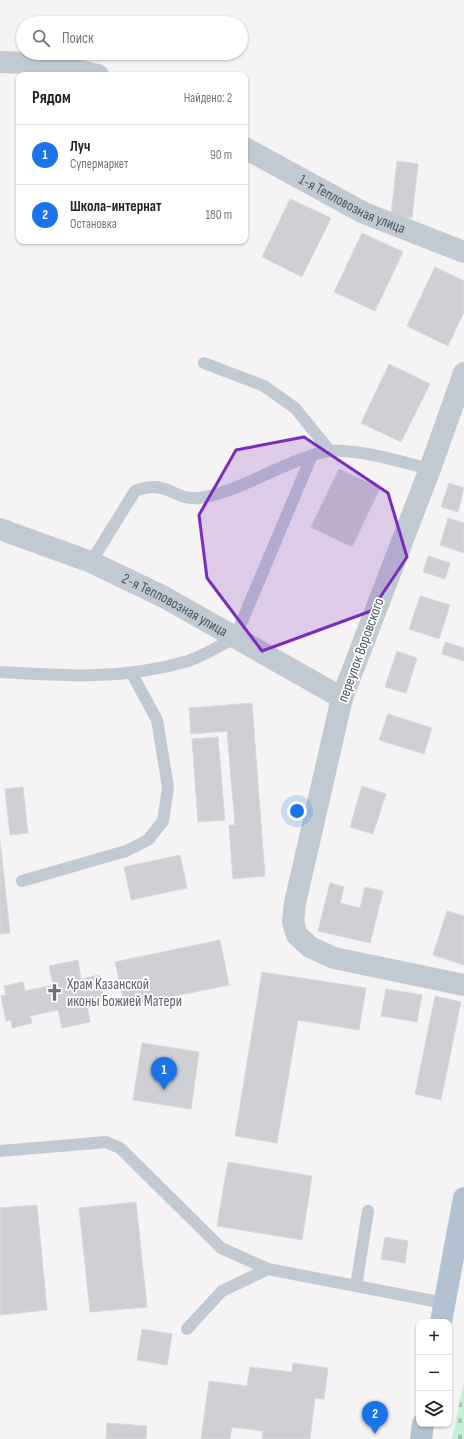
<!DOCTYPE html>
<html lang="ru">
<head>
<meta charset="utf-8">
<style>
  :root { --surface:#fff; --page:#f6f6f6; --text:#222; --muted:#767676; --line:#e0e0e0; --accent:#1a73e8 }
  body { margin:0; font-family:"Sofia Sans Condensed",sans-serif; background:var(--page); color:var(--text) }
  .controls { position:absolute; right:12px; bottom:12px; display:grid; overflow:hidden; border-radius:8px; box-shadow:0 1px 3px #0004 }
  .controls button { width:36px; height:36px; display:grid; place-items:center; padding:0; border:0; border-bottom:1px solid var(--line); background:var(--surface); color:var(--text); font:20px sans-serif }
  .you { position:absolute; left:297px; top:811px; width:14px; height:14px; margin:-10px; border:3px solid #fff; border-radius:50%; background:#1a73e8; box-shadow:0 0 0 6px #1a73e833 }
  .badge { display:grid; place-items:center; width:26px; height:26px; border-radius:50%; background:var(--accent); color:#fff; font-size:13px; font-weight:700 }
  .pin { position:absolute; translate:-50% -33px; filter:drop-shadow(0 1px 2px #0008) }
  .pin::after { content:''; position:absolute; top:21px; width:14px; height:12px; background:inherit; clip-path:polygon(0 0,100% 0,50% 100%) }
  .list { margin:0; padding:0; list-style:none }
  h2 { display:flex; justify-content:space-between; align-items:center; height:52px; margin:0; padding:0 16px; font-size:17px }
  h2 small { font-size:13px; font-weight:400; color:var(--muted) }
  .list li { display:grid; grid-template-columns:26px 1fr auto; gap:12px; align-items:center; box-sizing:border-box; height:60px; padding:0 16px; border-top:1px solid var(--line) }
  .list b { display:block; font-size:15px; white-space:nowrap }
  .list p { margin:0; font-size:13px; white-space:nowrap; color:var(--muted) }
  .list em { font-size:13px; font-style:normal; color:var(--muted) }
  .icon { flex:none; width:22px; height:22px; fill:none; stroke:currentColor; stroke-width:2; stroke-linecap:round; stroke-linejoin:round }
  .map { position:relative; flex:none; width:464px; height:1439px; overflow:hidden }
  .search { position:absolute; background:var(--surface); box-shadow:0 1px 3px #0004; left:16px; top:16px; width:232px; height:44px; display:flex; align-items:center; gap:10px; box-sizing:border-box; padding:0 14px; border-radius:22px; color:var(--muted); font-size:15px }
  .panel { position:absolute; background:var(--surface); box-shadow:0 1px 3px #0004; left:16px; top:72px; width:232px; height:172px; border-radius:8px }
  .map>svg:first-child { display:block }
  .cemetery { fill:url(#cemetery-stones) }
  .building { fill:#cdcfd5; stroke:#d7d9de }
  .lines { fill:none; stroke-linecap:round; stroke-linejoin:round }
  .service { stroke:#c1cad2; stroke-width:12 }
  .minor { stroke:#c1cad2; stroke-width:22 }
  .primary { stroke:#b3c2d1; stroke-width:22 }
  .marked { fill:#7b2cbf; fill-opacity:0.2; stroke:#7b2cbf; stroke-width:3; stroke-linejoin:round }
  .labels { text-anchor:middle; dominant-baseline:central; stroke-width:3.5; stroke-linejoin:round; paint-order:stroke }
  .street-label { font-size:15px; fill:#4a5661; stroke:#fff }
  .worship-label { font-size:15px; fill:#5b616d; stroke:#fff; text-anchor:start }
</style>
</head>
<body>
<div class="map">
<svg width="464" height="1439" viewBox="0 0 464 1439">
  <defs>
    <pattern id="cemetery-stones" width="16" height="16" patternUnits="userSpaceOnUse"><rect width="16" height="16" fill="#c3f1d5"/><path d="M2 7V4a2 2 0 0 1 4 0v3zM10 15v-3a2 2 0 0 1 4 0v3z" fill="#a0c6b0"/></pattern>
  </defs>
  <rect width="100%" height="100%" fill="#f5f3f3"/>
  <polygon class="cemetery" points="464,1381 464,1439 452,1439"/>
  <g class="building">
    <polygon points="397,161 418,164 412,218 391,215"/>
    <polygon points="290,199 331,218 302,277 262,257"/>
    <polygon points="362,233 403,252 375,311 334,292"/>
    <polygon points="435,267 464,281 464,312 448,346 407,326"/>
    <polygon points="389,364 430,384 401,442 361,423"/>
    <polygon points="339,469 380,488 352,547 311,527"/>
    <polygon points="449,483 464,488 458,512 441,507"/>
    <polygon points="448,518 464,523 464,553 440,545"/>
    <polygon points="428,556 450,563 445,579 423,572"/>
    <polygon points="420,596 450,605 439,639 409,629"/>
    <polygon points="445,642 464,648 464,661 442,654"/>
    <polygon points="397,651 417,658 406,693 385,687"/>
    <polygon points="252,703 265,876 233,879 229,825 235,825 227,731 191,734 189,708"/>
    <polygon points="388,714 432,728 424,754 379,740"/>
    <polygon points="218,737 225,820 198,822 192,739"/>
    <polygon points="362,786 386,794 373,834 350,827"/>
    <polygon points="23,787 28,833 10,835 5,789"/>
    <polygon points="0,841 10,933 0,934"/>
    <polygon points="180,855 187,888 131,900 124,867"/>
    <polygon points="330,883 344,887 340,903 360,908 365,887 383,891 370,943 318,931"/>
    <polygon points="447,911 464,916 464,965 433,955"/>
    <polygon points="220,940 229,985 125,1006 115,962"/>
    <polygon points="78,960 81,979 99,975 104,1001 87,1004 90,1022 62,1028 58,1010 30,1016 32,1023 12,1028 11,1020 6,1021 1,996 6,995 4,986 23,982 25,991 53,985 49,966"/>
    <polygon points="262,972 366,988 359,1030 298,1020 277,1143 235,1136"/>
    <polygon points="386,989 422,995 417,1022 381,1016"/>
    <polygon points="435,996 461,1002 441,1100 415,1094"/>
    <polygon points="142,1043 199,1052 191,1109 133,1100"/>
    <polygon points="228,1162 312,1176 302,1240 217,1226"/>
    <polygon points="136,1202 147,1307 90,1312 79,1208"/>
    <polygon points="37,1205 47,1310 0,1315 0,1208"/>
    <polygon points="385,1237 408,1241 405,1263 381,1259"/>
    <polygon points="142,1329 172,1334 167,1365 137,1360"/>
    <polygon points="293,1363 328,1368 324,1399 315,1398 310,1439 262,1439 263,1431 232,1427 230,1439 201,1439 209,1381 247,1386 250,1367 292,1372"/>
    <polygon points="107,1423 147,1426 146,1439 106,1439"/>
  </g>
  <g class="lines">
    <g class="service">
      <polyline points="204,363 264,386 295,408 330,451"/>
      <path d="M91,562L135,491C168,478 173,501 199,498C232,494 272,469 305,458C313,455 322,451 331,451C360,449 401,462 430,469"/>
      <path d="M0,672C66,676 124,680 188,661C204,656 220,645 235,638L312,455"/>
      <polyline points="22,881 126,851 148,840 163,821 168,787 157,720 132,674"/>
      <polyline points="0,1151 106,1142 120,1148 221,1248 268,1269 444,1303"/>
      <polyline points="356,1286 368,1211"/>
      <polyline points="187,1329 222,1291 268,1269"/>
    </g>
    <g class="minor">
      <polyline points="0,62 48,64 98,75"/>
      <path id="s1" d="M245,148L364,213L464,252"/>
      <polyline points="464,373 430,469 342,698 295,903 293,922 297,935 310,947 334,958 464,985"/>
      <path id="s2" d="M0,529L91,562L164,597L342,698"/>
    </g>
    <g class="primary">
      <polyline points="441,1322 464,1198"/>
      <polyline points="421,1439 423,1424"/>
    </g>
  </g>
  <path class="marked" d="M304,437L388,493L407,557L371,611L262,651L207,578L199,515L236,450Z"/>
  <defs>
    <symbol id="church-bare" viewBox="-9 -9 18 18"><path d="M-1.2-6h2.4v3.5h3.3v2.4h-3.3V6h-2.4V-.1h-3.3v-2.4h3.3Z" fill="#6b7280" stroke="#fff" stroke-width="2.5" paint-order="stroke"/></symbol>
  </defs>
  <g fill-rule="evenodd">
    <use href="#church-bare" x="42" y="980" width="25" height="25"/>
  </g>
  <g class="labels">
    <g class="street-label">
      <text stroke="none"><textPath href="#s1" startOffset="121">1-я Тепловозная улица</textPath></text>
      <text stroke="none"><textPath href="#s2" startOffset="191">2-я Тепловозная улица</textPath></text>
      <text transform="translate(361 650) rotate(-70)">переулок Воровского</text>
    </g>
    <g class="worship-label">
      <text x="67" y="984">Храм Казанской<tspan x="67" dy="17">иконы Божией Матери</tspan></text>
    </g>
  </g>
</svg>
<div class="controls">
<button>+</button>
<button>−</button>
<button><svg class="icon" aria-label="layers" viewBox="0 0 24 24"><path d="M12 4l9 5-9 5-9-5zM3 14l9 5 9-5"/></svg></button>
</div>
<div class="you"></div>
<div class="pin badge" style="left:164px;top:1090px">1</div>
<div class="pin badge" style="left:375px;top:1434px">2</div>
<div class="search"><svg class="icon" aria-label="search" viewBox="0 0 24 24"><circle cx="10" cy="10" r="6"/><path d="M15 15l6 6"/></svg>Поиск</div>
<section class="panel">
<h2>Рядом<small>Найдено: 2</small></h2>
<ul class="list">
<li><span class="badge">1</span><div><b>Луч</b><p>Супермаркет</p></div><em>90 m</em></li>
<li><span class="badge">2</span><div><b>Школа-интернат</b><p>Остановка</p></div><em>180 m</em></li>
</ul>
</section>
</div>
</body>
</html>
